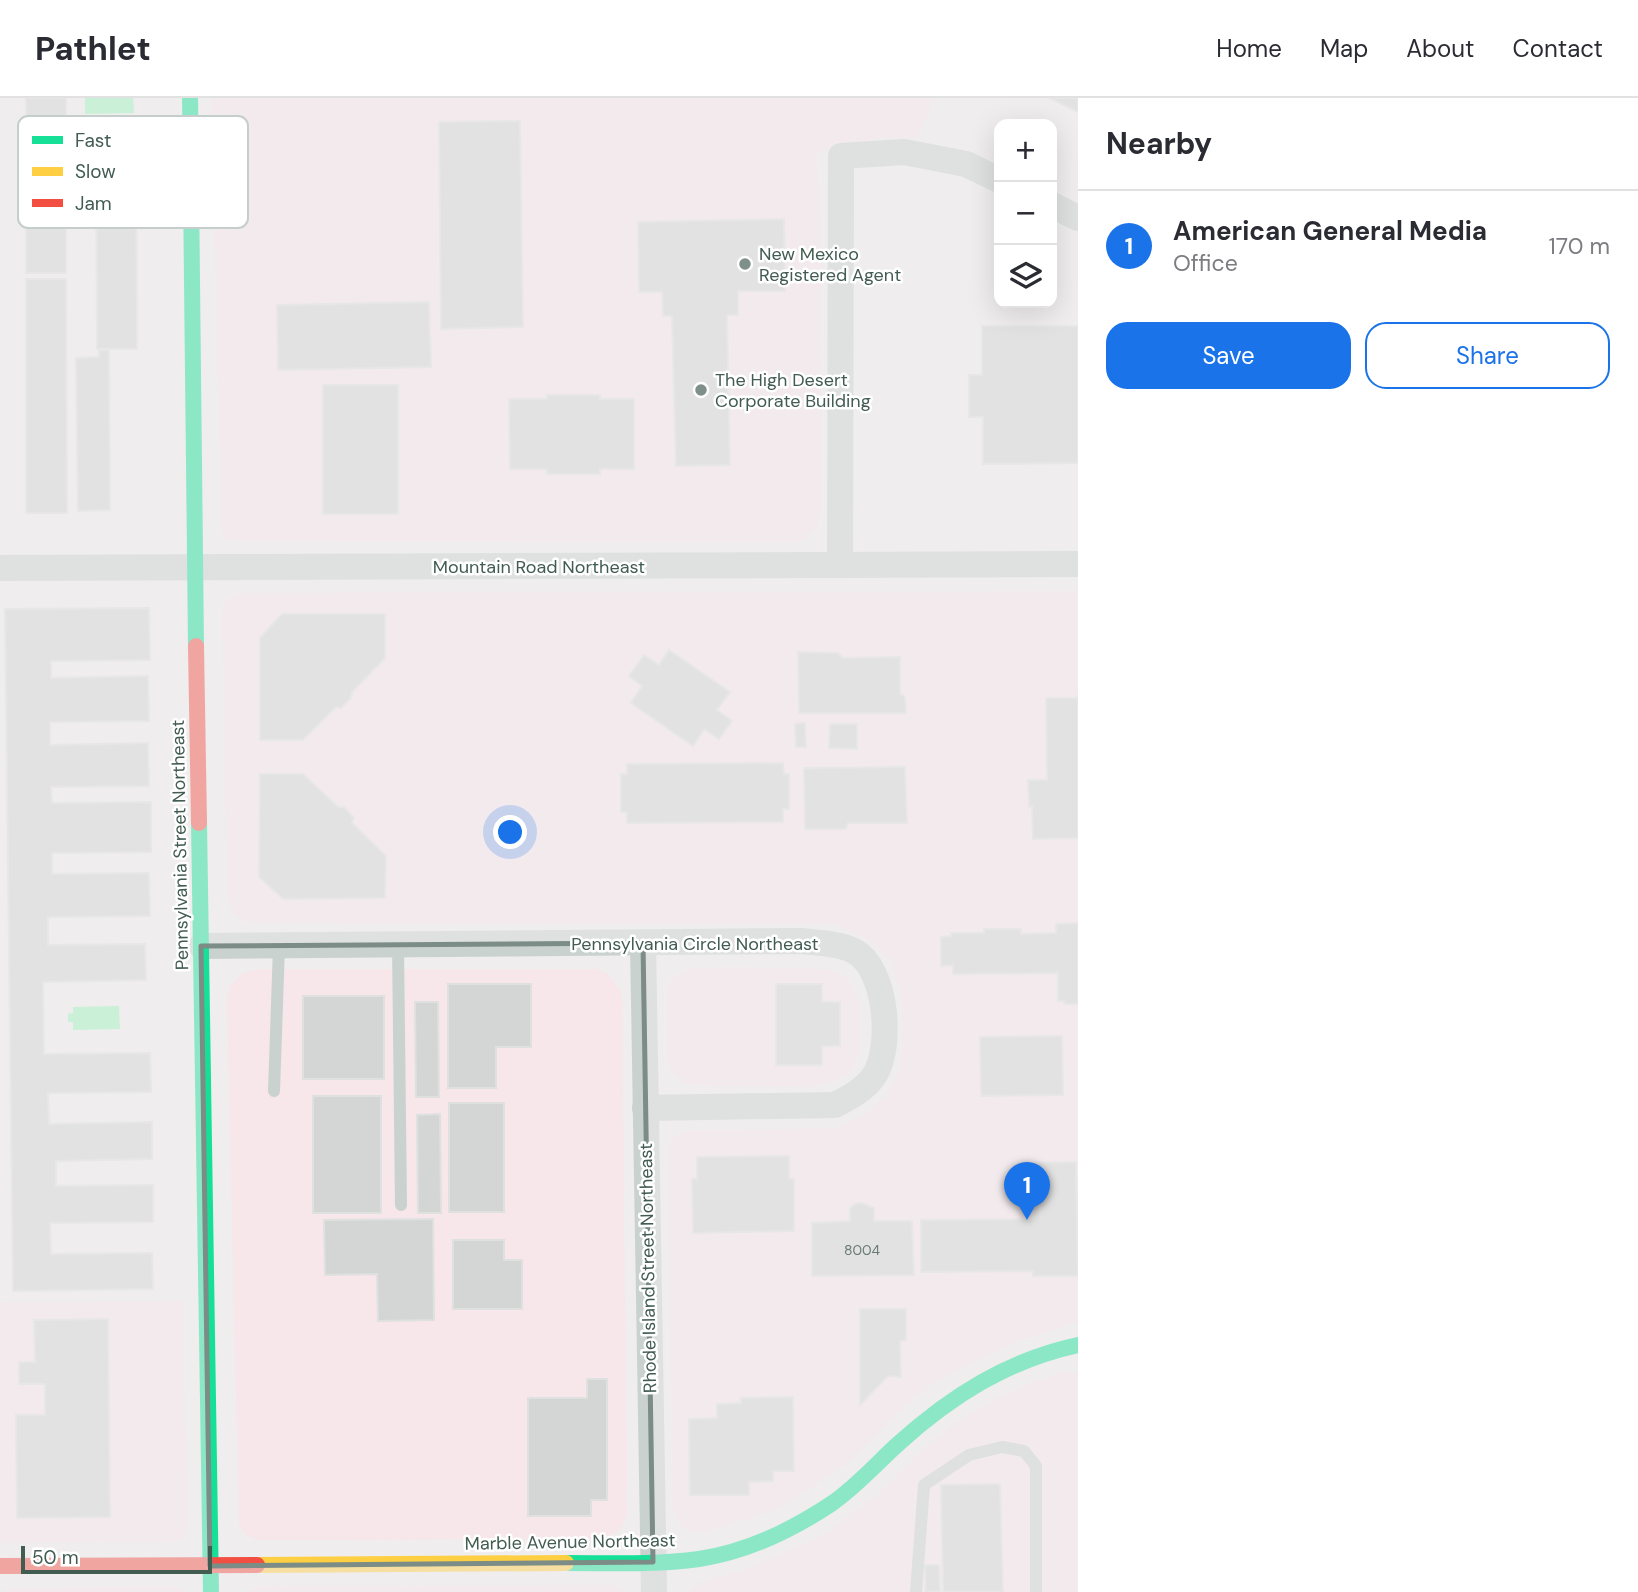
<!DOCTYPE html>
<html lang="en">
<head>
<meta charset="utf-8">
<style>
  :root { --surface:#fff; --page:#f2f2f3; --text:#2b2b33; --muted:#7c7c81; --line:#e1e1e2; --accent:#1a73e8 }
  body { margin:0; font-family:"DM Sans",sans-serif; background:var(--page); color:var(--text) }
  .controls { position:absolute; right:21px; top:21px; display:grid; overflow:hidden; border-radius:14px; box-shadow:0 7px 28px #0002 }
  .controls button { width:63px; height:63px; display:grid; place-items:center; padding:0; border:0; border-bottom:2px solid var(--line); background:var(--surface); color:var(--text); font:35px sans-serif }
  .scale { position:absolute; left:21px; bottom:18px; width:191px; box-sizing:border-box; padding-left:7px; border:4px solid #425c52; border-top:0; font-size:19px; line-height:24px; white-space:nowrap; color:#425c52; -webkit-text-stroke:5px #fff; paint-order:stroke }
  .you { position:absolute; left:511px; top:735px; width:24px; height:24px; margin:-18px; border:5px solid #fff; border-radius:50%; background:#1a73e8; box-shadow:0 0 0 10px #1a73e833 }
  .badge { display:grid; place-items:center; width:46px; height:46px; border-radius:50%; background:var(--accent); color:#fff; font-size:23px; font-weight:700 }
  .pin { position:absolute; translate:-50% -58px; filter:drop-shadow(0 2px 4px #0008) }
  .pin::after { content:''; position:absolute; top:37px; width:24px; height:21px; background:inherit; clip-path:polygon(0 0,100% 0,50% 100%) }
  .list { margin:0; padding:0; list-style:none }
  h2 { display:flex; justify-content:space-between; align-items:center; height:91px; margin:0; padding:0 28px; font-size:30px }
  h2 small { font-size:23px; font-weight:400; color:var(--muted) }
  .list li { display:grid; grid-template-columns:46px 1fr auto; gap:21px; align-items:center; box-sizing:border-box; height:112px; padding:0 28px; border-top:2px solid var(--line) }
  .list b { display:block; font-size:26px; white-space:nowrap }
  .list p { margin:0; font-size:23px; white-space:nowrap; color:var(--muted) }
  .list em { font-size:23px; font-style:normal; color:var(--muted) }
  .actions { display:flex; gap:14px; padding:21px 28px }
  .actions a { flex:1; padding:16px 0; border:2px solid var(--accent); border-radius:21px; text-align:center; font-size:24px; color:var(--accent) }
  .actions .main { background:var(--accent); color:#fff }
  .icon { flex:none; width:38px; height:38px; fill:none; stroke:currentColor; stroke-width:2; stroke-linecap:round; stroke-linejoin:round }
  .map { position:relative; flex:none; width:1078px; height:1494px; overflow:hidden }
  header { display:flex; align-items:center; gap:42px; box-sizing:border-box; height:98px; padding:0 35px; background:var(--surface); border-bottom:2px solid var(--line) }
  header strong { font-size:33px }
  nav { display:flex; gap:38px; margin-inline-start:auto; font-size:24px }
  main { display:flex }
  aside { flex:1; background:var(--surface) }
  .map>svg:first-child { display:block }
  .commercial { fill:#f7e6ea }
  .water { fill:#9ef4ba }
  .building { fill:#d4d6d6; stroke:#dfe0e0; stroke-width:2 }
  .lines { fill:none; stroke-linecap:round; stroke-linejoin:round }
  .lane { stroke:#cad2cf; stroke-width:12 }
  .street { stroke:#cad2cf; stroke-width:26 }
  .fast { stroke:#16e098; stroke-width:16 }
  .slow { stroke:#ffcf43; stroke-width:16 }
  .jam { stroke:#f24e42; stroke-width:16 }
  .marked { fill:none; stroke:#7c8c86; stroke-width:5; stroke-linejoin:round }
  .poi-dot { fill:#7f8f89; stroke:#fff; stroke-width:2.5 }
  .labels { text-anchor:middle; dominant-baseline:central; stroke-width:5; stroke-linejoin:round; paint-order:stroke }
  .number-label { font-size:14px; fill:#697c75 }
  .poi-label { font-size:18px; fill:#425c52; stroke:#fff; text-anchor:start }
  .street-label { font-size:18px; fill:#425c52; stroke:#fff }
  .key { fill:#fff; stroke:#c6cecb; stroke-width:2 }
  .key-label { font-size:19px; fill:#425c52 }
</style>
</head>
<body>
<header>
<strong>Pathlet</strong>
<nav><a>Home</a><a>Map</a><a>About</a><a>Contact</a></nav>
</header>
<main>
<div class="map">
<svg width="1078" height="1494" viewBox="0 0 1078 1494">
  <rect width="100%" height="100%" fill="#efedee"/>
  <g class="commercial">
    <polygon points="211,0 935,0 916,40 879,40 856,49 815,54 821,111 822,411 817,429 805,440 796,444 233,443 225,441 221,429"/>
    <polygon points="1078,493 1078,1225 1021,1242 955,1273 927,1290 892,1320 847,1365 783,1409 710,1433 696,1434 683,1429 673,1412 667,1051 673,1040 685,1033 835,1030 865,1017 888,997 900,971 903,928 901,894 890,863 863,838 833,826 255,825 241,822 229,809 227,800 222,513 224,503 238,495"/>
    <polygon points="741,869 826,871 843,878 852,886 859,902 861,932 861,952 852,973 839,982 815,989 701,988 684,985 674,977 666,960 666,893 669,884 689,870"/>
    <polygon points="260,871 595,871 608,876 622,895 627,1416 621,1431 610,1438 603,1441 265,1442 252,1441 242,1433 239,1426 227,899 231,887 243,875"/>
    <polygon points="183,1203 188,1430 183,1440 173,1444 0,1445 0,1204"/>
    <polygon points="1067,1273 1078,1276 1078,1494 689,1494 700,1484 747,1471 825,1436 879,1395 922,1353 952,1327 997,1299 1044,1280"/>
    <polygon points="615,1487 629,1494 249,1494 260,1488"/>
    <polygon points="171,1488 185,1494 3,1494 6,1490"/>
  </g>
  <g class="water">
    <polygon points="85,0 133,0 134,15 85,16"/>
    <polygon points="119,908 120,931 73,932 73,924 68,924 68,916 73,915 73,909"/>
  </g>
  <g class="building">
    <rect x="26" y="0" width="40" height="175"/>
    <polygon points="1049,0 1078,0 1078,14"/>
    <polygon points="520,23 523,229 441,231 439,24"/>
    <polygon points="96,29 136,29 137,251 97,251"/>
    <polygon points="784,121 785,193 738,193 738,217 727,217 730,367 676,368 672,218 663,218 662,194 639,194 638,124"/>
    <polygon points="26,181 66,181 67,415 26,415"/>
    <polygon points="429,204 431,269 278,272 277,207"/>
    <polygon points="982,228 1078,228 1078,365 983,366 983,319 969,319 969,277 982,277"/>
    <polygon points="99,252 109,252 110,412 78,413 76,260 99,259"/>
    <rect x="323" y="287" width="75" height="129"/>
    <polygon points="547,297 600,297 600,301 634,301 634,371 600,371 600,376 547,376 547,371 510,371 509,301 547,301"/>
    <polygon points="149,510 150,562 51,563 51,580 148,578 149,623 50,624 50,647 148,645 149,688 51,689 52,705 151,704 151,754 52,755 52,776 149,775 150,818 48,819 48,847 145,846 146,882 43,884 44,956 150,955 151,994 48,995 49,1026 152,1024 152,1061 56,1063 56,1088 153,1087 153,1124 50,1125 51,1156 152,1155 153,1191 13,1193 5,511"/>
    <polygon points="282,516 385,516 385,560 352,594 351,600 341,610 336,609 303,642 260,642 260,540"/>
    <polygon points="669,552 730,594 717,612 732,623 719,641 704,631 693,648 631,605 642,588 629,578 644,557 659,567"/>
    <polygon points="798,554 838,555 843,560 900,559 900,595 905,599 906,615 799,615"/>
    <polygon points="1078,597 1078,740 1033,741 1032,708 1029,709 1028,682 1047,682 1046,600 1078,600"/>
    <polygon points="805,625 806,649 796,649 795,626"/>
    <polygon points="830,626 857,626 857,651 829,650"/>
    <polygon points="783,665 784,676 789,676 789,711 783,711 783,724 627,725 627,714 621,714 621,676 627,676 627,666"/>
    <polygon points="905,669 907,725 848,725 845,731 805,731 804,670"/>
    <polygon points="260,676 303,676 338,709 344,709 354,720 352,725 386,758 385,800 283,801 259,779"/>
    <polygon points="1078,825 1078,906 1064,906 1064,903 1058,903 1058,875 953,876 953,867 941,868 941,839 951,838 951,835 984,835 984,831 1021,831 1021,836 1056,835 1056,826"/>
    <polygon points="448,886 531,886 531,949 496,949 496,990 448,990"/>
    <polygon points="776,886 822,886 822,904 840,904 840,948 822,948 822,967 776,967"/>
    <rect x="303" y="898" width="81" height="83"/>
    <polygon points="415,904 438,904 439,999 416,999"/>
    <polygon points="1062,938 1063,997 981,998 980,939"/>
    <rect x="313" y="998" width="68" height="117"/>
    <rect x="449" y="1005" width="55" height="109"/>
    <polygon points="440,1016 441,1115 418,1115 417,1017"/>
    <polygon points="789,1058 789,1081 794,1081 794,1133 693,1135 692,1081 697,1081 697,1059"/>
    <polygon points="1076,1064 1078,1178 1033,1178 1033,1173 921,1174 921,1122 1034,1121 1033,1065"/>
    <polygon points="862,1105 874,1110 874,1123 912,1123 914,1177 812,1178 812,1125 850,1123 850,1110 855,1106"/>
    <polygon points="433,1121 434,1222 378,1223 377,1176 325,1177 324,1122"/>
    <polygon points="453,1142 504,1142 504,1162 522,1162 522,1211 453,1211"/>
    <polygon points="860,1211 906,1211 906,1242 900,1243 901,1279 888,1278 860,1307"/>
    <polygon points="108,1221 110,1419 17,1420 16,1317 45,1317 45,1286 19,1286 19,1264 35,1264 34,1222"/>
    <polygon points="587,1281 607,1281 607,1402 591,1402 591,1418 528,1418 528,1300 587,1300"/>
    <polygon points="793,1299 794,1373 773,1373 773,1383 749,1384 749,1397 690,1397 689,1321 717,1320 717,1306 741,1305 741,1300"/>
    <polygon points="1000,1386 1003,1494 943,1494 941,1387"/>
    <polygon points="925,1467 939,1467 940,1494 926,1494"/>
  </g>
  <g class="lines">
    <g class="lane">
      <polyline points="398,847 401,1107"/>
      <polyline points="274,993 279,848"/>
      <polyline points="916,1494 924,1387 969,1357 1002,1349 1024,1353 1036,1368 1036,1494"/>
    </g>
    <g class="street">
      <polyline points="1052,107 1078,120"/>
      <polyline points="840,467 841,58 904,54 966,66 999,82"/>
      <polyline points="0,470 1078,466"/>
      <polyline points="643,845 654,1494"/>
      <path d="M201,848L801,843C817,845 839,845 854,853C887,870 893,950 874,978C864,992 850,999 835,1007L645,1010"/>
    </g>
    <g class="fast">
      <polyline points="190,0 196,548"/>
      <polyline points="199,725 211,1494"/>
      <path d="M566,1465C610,1465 655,1467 699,1461C746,1454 792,1432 831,1406C856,1389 876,1366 898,1346C951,1298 1008,1262 1078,1247"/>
    </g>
    <polyline class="slow" points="257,1467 566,1465"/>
    <g class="jam">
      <polyline points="196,548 199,725"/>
      <polyline points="0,1468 257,1467"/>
    </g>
  </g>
  <path d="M0 0H1078V1494H0ZM643,845L653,1464L210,1468L201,848Z" fill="#efedee" fill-opacity=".55" fill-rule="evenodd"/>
  <path class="marked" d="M643,845L653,1464L210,1468L201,848Z"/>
  <g class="poi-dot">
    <circle cx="745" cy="166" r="7"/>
    <circle cx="701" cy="292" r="7"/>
  </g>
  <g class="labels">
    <g class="number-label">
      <text x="862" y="1152">8004</text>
    </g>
    <g class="poi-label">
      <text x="759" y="156">New Mexico<tspan x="759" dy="21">Registered Agent</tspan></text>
      <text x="715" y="282">The High Desert<tspan x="715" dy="21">Corporate Building</tspan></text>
    </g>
    <g class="street-label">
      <text x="539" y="469">Mountain Road Northeast</text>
      <text transform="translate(180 747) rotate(-91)">Pennsylvania Street Northeast</text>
      <text x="695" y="846">Pennsylvania Circle Northeast</text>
      <text transform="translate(648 1170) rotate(-91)">Rhode Island Street Northeast</text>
      <text transform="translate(570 1444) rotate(-1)">Marble Avenue Northeast</text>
    </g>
  </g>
  <rect x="18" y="18" width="230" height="112" rx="10" class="key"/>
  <rect x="32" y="38" width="31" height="8" fill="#16e098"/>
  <rect x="32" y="69" width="31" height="9" fill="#ffcf43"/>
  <rect x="32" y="101" width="31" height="8" fill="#f24e42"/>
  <g class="key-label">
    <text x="75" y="49">Fast</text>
    <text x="75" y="80">Slow</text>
    <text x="75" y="112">Jam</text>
  </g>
</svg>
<div class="controls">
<button>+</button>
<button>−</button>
<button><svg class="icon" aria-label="layers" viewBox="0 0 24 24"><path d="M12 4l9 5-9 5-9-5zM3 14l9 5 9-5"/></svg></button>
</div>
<div class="scale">50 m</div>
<div class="you"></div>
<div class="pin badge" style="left:1027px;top:1122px">1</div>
</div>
<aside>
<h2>Nearby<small></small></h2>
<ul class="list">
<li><span class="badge">1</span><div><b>American General Media</b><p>Office</p></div><em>170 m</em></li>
</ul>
<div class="actions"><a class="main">Save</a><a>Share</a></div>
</aside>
</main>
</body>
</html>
